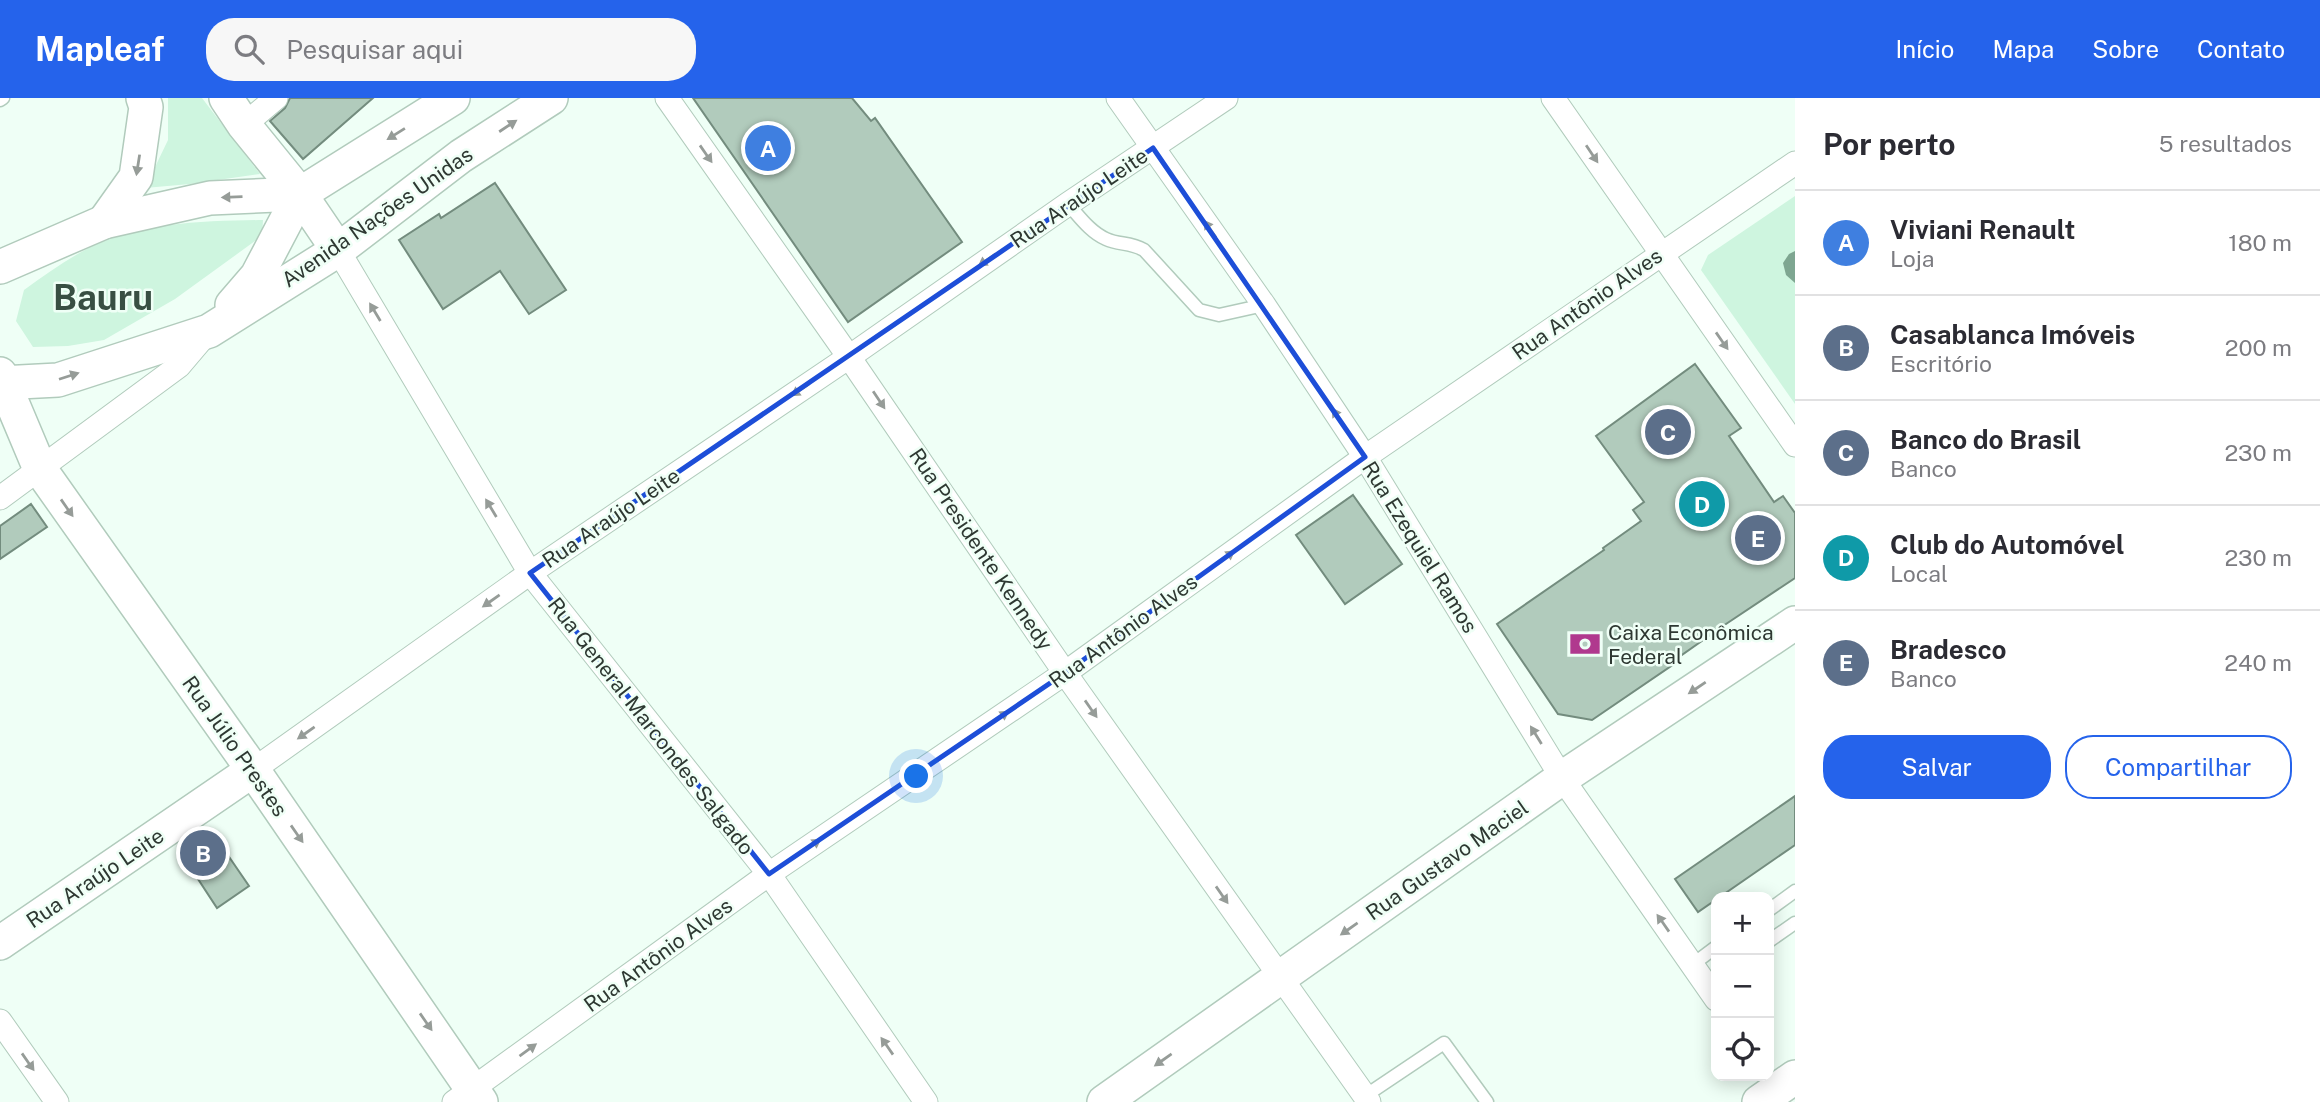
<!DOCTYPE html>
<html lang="pt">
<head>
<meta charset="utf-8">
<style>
  :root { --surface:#fff; --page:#f7f7f7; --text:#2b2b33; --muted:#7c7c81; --line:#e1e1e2; --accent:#2563eb }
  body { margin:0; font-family:"Public Sans",sans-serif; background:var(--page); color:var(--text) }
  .controls { position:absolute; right:21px; bottom:21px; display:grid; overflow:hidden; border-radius:14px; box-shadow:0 4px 18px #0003 }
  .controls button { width:63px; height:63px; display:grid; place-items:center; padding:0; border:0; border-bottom:2px solid var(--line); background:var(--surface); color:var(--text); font:35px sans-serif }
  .you { position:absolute; left:917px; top:679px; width:24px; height:24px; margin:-18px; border:5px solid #fff; border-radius:50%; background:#1a73e8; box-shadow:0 0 0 10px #1a73e833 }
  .badge { display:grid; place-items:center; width:46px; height:46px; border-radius:50%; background:var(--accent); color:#fff; font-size:23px; font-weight:700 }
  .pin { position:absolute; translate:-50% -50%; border:4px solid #fff; box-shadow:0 2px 7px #0006 }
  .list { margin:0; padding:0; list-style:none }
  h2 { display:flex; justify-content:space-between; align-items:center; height:91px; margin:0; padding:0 28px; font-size:30px }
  h2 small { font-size:23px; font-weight:400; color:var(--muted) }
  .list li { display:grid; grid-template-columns:46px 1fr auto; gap:21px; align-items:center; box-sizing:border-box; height:105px; padding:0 28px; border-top:2px solid var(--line) }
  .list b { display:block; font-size:26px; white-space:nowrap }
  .list p { margin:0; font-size:23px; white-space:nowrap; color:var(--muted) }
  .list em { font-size:23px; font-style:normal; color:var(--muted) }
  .actions { display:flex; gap:14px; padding:21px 28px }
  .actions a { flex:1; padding:16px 0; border:2px solid var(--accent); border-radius:28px; text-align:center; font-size:24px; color:var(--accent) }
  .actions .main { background:var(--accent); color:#fff }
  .icon { flex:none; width:38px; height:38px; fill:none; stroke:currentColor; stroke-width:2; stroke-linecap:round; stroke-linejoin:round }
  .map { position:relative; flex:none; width:1795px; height:1004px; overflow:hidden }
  header { display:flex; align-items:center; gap:42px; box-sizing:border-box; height:98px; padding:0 35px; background:var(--accent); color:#fff }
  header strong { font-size:33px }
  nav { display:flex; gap:38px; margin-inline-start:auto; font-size:24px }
  .search { width:490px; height:63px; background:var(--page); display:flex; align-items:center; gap:18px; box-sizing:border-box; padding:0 24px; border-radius:28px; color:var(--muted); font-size:26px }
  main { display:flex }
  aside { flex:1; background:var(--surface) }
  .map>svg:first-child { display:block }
  .green { fill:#cef5df }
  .water { fill:#7ea691 }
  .building { fill:#b1cbbc; stroke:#738c7e; stroke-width:2 }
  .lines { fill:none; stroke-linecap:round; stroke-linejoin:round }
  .lane-casing { stroke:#b1cbbc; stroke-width:15 }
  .street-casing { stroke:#b1cbbc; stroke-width:25 }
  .secondary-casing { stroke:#b1cbbc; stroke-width:36 }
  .lane { stroke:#fff; stroke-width:12 }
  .street { stroke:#fff; stroke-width:23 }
  .secondary { stroke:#fff; stroke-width:33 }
  .oneway { fill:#969c98 }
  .marked { fill:none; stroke:#1d4ed8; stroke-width:5; stroke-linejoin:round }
  .labels { text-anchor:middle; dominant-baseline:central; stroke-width:5; stroke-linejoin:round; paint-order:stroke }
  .street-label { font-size:21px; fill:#2e3832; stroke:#effff6 }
  .poi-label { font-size:21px; fill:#2e3832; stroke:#effff6; text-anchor:start }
  .town-label { font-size:35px; font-weight:bold; fill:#384f43; stroke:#effff6 }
</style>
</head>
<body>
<header>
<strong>Mapleaf</strong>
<div class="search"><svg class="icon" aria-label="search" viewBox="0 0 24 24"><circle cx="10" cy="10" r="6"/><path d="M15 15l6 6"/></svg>Pesquisar aqui</div>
<nav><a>Início</a><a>Mapa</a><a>Sobre</a><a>Contato</a></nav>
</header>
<main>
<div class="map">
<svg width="1795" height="1004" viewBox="0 0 1795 1004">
  <rect width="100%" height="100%" fill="#effff6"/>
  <g class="green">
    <polygon points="168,0 202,0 260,76 190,86 145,90 168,42"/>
    <polygon points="1795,98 1795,306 1701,172 1708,157"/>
    <path d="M263,122L262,138L175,201L104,242L68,248L33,249L16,223L24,192C43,178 63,164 83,153C137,124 204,123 263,122Z"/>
  </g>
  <polygon class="water" points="1795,153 1795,185 1786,177 1783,165 1789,156"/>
  <g class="building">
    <polygon points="290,0 373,0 303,61 270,23 285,10"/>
    <polygon points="693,0 852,0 871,23 875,20 962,144 848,224"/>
    <polygon points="495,85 566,192 529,216 500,173 443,211 399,142 439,116 441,120"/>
    <polygon points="1695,266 1741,330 1729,338 1774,404 1783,398 1795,415 1795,480 1726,526 1672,564 1674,566 1592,622 1558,616 1497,526 1604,452 1603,450 1641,423 1633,412 1644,404 1596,338"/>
    <polygon points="1353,397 1402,466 1345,506 1296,437"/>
    <polygon points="31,406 47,429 0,461 0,428"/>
    <polygon points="1795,698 1795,747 1698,814 1675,781"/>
    <polygon points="212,734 249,788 217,810 181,755"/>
  </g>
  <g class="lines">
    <defs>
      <g id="lane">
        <polyline points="0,2 3,0"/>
        <path d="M1068,106C1079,118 1090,134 1106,141C1119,147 1130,144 1144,152L1199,212L1219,217L1264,207"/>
        <polyline points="1769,812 1795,793"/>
        <polyline points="1769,843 1795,825"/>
        <polyline points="1692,867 1716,849"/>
        <polyline points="1365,998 1444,945 1487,1004"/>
      </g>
      <g id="street">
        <polyline points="667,0 849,259 1065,575 1369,1004"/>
        <polyline points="1118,0 1264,207 1365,359 1562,680 1716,901"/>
        <polyline points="1553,0 1795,347"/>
        <polyline points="244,27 276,0"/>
        <polyline points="338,152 530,475 769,776 926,1004"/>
        <polyline points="0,400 179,268 207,235"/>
        <polyline points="253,672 530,475 849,259 1068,106 1226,0"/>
        <polyline points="0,923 57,1004"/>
        <polyline points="454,1004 769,776 1065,575 1365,359 1795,65"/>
      </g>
      <g id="secondary">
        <polyline points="226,0 244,27 300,96 338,152"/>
        <polyline points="104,124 136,79 146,9 143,0"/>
        <polyline points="0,169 104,124 210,100 300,96 453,0"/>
        <polyline points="232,207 257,178 300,96"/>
        <polyline points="0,276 40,371 253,672 481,1004"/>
        <polyline points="0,285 58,282 209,233 338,152 461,58 551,0"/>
        <polyline points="0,845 253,672"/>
        <polyline points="1104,1004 1562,680 1795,525"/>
        <polyline points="1759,1004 1795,979"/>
      </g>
    </defs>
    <use href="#lane" class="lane-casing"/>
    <use href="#street" class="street-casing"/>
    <use href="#secondary" class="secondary-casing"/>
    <use href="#lane" class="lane"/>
    <use href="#street" class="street"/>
    <use href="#secondary" class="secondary"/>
  </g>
  <defs><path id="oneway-solid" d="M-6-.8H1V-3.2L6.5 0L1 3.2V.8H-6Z" transform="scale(1.75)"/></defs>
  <g class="oneway">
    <use href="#oneway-solid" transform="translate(508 28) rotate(-33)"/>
    <use href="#oneway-solid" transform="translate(396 36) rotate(148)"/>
    <use href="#oneway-solid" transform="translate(706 56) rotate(55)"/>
    <use href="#oneway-solid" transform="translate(1592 56) rotate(56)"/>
    <use href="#oneway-solid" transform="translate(138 67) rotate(99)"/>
    <use href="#oneway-solid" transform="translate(232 99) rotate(178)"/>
    <use href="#oneway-solid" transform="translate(1210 131) rotate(-125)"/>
    <use href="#oneway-solid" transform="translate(987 162) rotate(145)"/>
    <use href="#oneway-solid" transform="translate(375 214) rotate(-121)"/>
    <use href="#oneway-solid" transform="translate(1722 243) rotate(55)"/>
    <use href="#oneway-solid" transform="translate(69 278) rotate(-18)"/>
    <use href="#oneway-solid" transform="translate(800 292) rotate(146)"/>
    <use href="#oneway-solid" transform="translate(879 302) rotate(56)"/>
    <use href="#oneway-solid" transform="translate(1338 319) rotate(-124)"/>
    <use href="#oneway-solid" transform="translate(67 410) rotate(55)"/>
    <use href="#oneway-solid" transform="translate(491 410) rotate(-121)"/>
    <use href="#oneway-solid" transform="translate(1226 459) rotate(-36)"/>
    <use href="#oneway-solid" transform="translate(491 503) rotate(145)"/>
    <use href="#oneway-solid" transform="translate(1697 590) rotate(146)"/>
    <use href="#oneway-solid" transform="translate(1091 611) rotate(55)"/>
    <use href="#oneway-solid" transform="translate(1000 619) rotate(-34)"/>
    <use href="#oneway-solid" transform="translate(306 635) rotate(145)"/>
    <use href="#oneway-solid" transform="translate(1536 637) rotate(-122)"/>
    <use href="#oneway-solid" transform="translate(297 736) rotate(55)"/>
    <use href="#oneway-solid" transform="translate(812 747) rotate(-34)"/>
    <use href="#oneway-solid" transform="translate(1222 797) rotate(55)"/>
    <use href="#oneway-solid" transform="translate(1663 825) rotate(-125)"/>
    <use href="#oneway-solid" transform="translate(1349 831) rotate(145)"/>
    <use href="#oneway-solid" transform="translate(426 924) rotate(55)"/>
    <use href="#oneway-solid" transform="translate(887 948) rotate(-125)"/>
    <use href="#oneway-solid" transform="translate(528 952) rotate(-36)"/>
    <use href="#oneway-solid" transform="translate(1163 962) rotate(145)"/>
    <use href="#oneway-solid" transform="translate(28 964) rotate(55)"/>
  </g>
  <path class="marked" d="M1153,50L1365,359L1065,575L769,776L530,475Z"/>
  <defs>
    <symbol id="bank-bare" viewBox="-9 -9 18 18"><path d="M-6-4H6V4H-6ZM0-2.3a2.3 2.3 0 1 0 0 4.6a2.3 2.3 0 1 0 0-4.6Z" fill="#b0398e" stroke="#effff6" stroke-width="2.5" paint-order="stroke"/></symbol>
  </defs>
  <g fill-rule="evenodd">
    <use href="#bank-bare" x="1563" y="524" width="44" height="44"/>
  </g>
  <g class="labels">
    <g class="street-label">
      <text transform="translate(1079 100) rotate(-34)">Rua Araújo Leite</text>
      <text transform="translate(377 119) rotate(-35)">Avenida Nações Unidas</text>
      <text transform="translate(1587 206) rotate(-35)">Rua Antônio Alves</text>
      <text transform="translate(611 420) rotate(-34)">Rua Araújo Leite</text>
      <text transform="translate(1420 449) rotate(58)">Rua Ezequiel Ramos</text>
      <text transform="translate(981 451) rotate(56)">Rua Presidente Kennedy</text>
      <text transform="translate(1123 533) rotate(-36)">Rua Antônio Alves</text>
      <text transform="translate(651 628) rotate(52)">Rua General Marcondes Salgado</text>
      <text transform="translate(235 648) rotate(55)">Rua Júlio Prestes</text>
      <text transform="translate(1447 762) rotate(-35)">Rua Gustavo Maciel</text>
      <text transform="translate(95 780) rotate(-34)">Rua Araújo Leite</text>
      <text transform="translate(658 857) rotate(-36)">Rua Antônio Alves</text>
    </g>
    <g class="poi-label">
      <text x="1608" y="534">Caixa Econômica<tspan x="1608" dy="24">Federal</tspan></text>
    </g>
    <g class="town-label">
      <text x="103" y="199">Bauru</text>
    </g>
  </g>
</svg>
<div class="controls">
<button>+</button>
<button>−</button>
<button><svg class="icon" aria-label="locate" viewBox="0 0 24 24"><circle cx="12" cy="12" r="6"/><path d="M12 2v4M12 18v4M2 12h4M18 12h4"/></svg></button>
</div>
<div class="you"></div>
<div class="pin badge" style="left:768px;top:50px;background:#3f7fe0">A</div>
<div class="pin badge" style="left:203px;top:755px;background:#5c6f8a">B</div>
<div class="pin badge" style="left:1668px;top:334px;background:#5c6f8a">C</div>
<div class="pin badge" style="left:1702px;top:406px;background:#0f9aa8">D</div>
<div class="pin badge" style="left:1758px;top:440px;background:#5c6f8a">E</div>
</div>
<aside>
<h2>Por perto<small>5 resultados</small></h2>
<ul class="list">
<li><span class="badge" style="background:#3f7fe0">A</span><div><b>Viviani Renault</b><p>Loja</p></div><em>180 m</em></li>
<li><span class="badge" style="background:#5c6f8a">B</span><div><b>Casablanca Imóveis</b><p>Escritório</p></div><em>200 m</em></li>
<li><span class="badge" style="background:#5c6f8a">C</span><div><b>Banco do Brasil</b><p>Banco</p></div><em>230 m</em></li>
<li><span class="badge" style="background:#0f9aa8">D</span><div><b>Club do Automóvel</b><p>Local</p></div><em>230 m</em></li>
<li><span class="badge" style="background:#5c6f8a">E</span><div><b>Bradesco</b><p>Banco</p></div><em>240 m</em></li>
</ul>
<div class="actions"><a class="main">Salvar</a><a>Compartilhar</a></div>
</aside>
</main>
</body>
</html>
